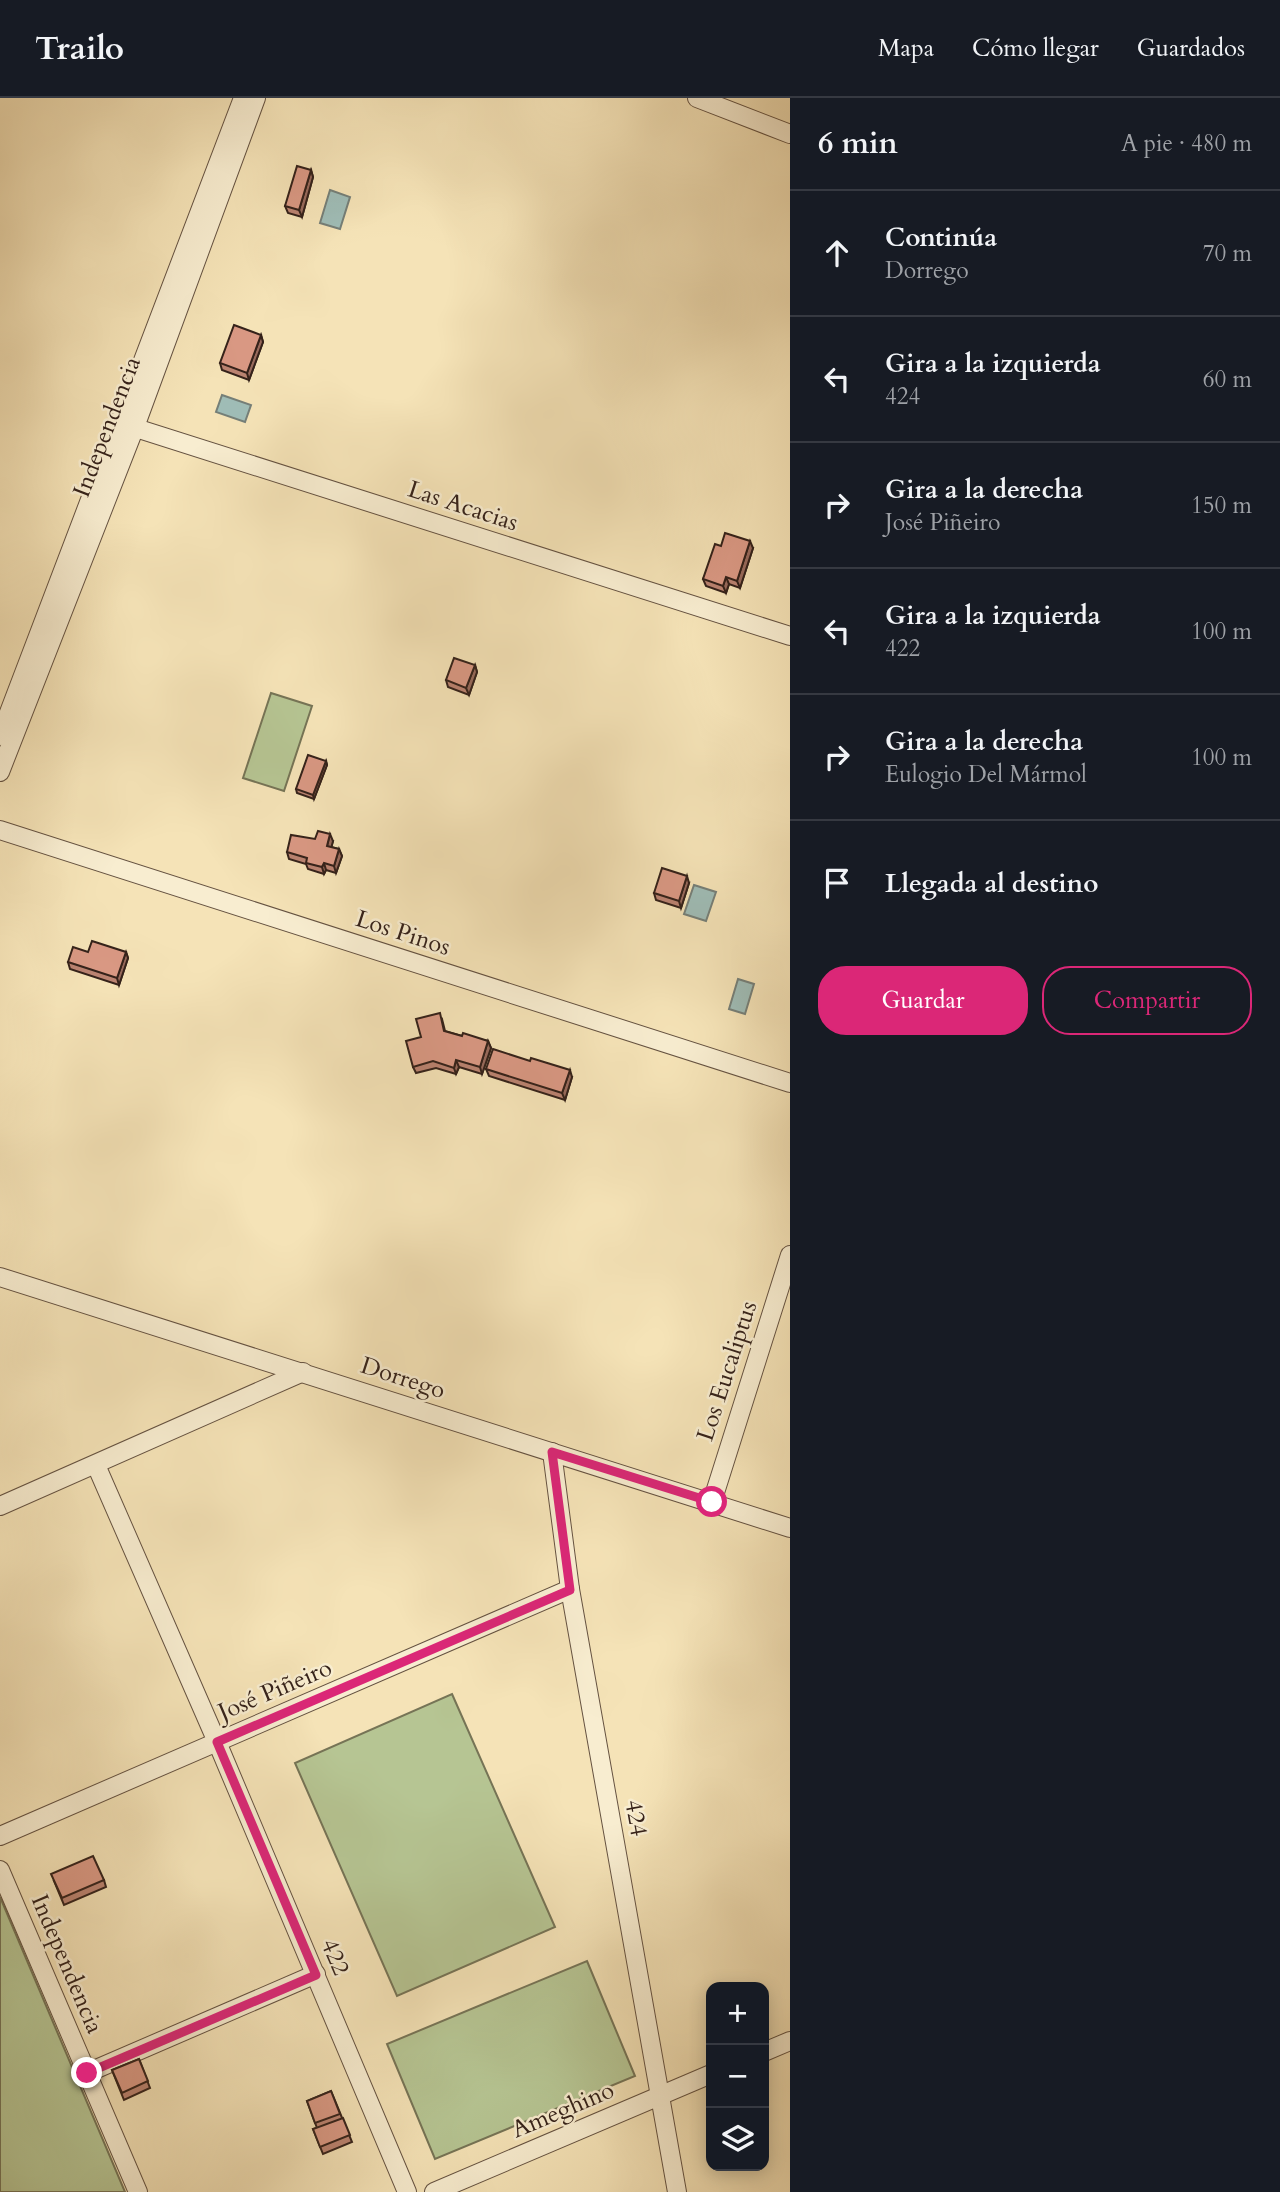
<!DOCTYPE html>
<html lang="es">
<head>
<meta charset="utf-8">
<style>
  :root { --surface:#171b24; --page:#242831; --text:#f1f3f6; --muted:#9ea1a6; --line:#363941; --accent:#db2777 }
  body { margin:0; font-family:Cardo,serif; background:var(--page); color:var(--text) }
  .controls { position:absolute; right:21px; bottom:21px; display:grid; overflow:hidden; border-radius:14px; box-shadow:0 4px 18px #0003 }
  .controls button { width:63px; height:63px; display:grid; place-items:center; padding:0; border:0; border-bottom:2px solid var(--line); background:var(--surface); color:var(--text); font:35px sans-serif }
  .stop { position:absolute; width:21px; height:21px; margin:-16px; border:5px solid #db2777; border-radius:50%; background:#fff }
  .stop.end { background:#db2777; border-color:#fff; box-shadow:0 2px 7px #0008 }
  .list { margin:0; padding:0; list-style:none }
  h2 { display:flex; justify-content:space-between; align-items:center; height:91px; margin:0; padding:0 28px; font-size:30px }
  h2 small { font-size:23px; font-weight:400; color:var(--muted) }
  .list li { display:grid; grid-template-columns:46px 1fr auto; gap:21px; align-items:center; box-sizing:border-box; height:126px; padding:0 28px; border-top:2px solid var(--line) }
  .list b { display:block; font-size:26px; white-space:nowrap }
  .list p { margin:0; font-size:23px; white-space:nowrap; color:var(--muted) }
  .list em { font-size:23px; font-style:normal; color:var(--muted) }
  .actions { display:flex; gap:14px; padding:21px 28px }
  .actions a { flex:1; padding:16px 0; border:2px solid var(--accent); border-radius:28px; text-align:center; font-size:24px; color:var(--accent) }
  .actions .main { background:var(--accent); color:#fff }
  .icon { flex:none; width:38px; height:38px; fill:none; stroke:currentColor; stroke-width:2; stroke-linecap:round; stroke-linejoin:round }
  .map { position:relative; flex:none; width:790px; height:2094px; overflow:hidden }
  header { display:flex; align-items:center; gap:42px; box-sizing:border-box; height:98px; padding:0 35px; background:var(--surface); border-bottom:2px solid var(--line) }
  header strong { font-size:33px }
  nav { display:flex; gap:38px; margin-inline-start:auto; font-size:24px }
  main { display:flex }
  aside { flex:1; background:var(--surface) }
  .map>svg:first-child { display:block }
  .green { fill:#b6c593; stroke:#767456; stroke-width:2 }
  .water { fill:#9fbdb7; stroke:#757f78; stroke-width:2 }
  .lines { fill:none; stroke-linecap:round; stroke-linejoin:round }
  .minor-casing { stroke:#655241; stroke-width:20 }
  .minor { stroke:#f8edd0; stroke-width:18 }
  .wall { fill:#bb8371; stroke:#35221a; stroke-width:2 }
  .shaded-wall { fill:#986a5c; stroke:#35221a; stroke-width:2 }
  .building { fill:#d99883; stroke:#35221a; stroke-width:2 }
  .route { stroke:#db2777; stroke-width:9 }
  .labels { text-anchor:middle; dominant-baseline:central; stroke-width:5; stroke-linejoin:round; paint-order:stroke }
  .street-label { font-size:24px; fill:#35221a; stroke:#f8edd0 }
</style>
</head>
<body>
<header>
<strong>Trailo</strong>
<nav><a>Mapa</a><a>Cómo llegar</a><a>Guardados</a></nav>
</header>
<main>
<div class="map">
<svg width="790" height="2094" viewBox="0 0 790 2094">
  <rect width="100%" height="100%" fill="#f5e3b7"/>
  <filter id="stains"><feTurbulence type="fractalNoise" baseFrequency=".00286" numOctaves="4"/><feColorMatrix values="0 0 0 0 .2 0 0 0 0 .09 0 0 0 0 .02 0 0 0 .5 -.17"/></filter>
  <radialGradient id="worn" r=".72"><stop offset=".6" stop-color="#630" stop-opacity="0"/><stop offset="1" stop-color="#630" stop-opacity=".3"/></radialGradient>
  <g class="green">
    <polygon points="271,595 312,608 284,693 243,680"/>
    <polygon points="452,1596 555,1829 397,1898 295,1665"/>
    <polygon points="0,1799 125,2094 0,2094"/>
    <polygon points="587,1863 635,1978 435,2061 387,1946"/>
  </g>
  <g class="water">
    <polygon points="330,92 350,99 340,131 320,125"/>
    <polygon points="222,297 251,307 245,324 216,314"/>
    <polygon points="694,787 716,794 706,823 684,816"/>
    <polygon points="738,881 754,886 745,916 729,911"/>
  </g>
  <g class="lines">
    <defs>
      <g id="minor">
        <polyline points="697,0 790,36"/>
        <polyline points="120,325 790,538"/>
        <polyline points="0,638 243,0"/>
        <polyline points="0,674 135,329 256,0"/>
        <polyline points="0,732 790,985"/>
        <polyline points="0,1179 790,1430"/>
        <polyline points="552,1354 570,1491 677,2094"/>
        <polyline points="96,1367 217,1644 407,2094"/>
        <polyline points="712,1404 790,1157"/>
        <polyline points="0,1408 303,1274"/>
        <polyline points="0,1738 570,1491"/>
        <polyline points="0,1772 138,2094"/>
        <polyline points="764,1954 790,1943"/>
        <polyline points="87,1975 316,1876"/>
        <polyline points="434,2094 711,1976"/>
      </g>
    </defs>
    <use href="#minor" class="minor-casing"/>
    <use href="#minor" class="minor"/>
  </g>
  <g class="wall">
    <polygon points="311,72 313,79 302,119 288,115 285,108"/>
    <polygon points="261,237 263,244 249,282 222,272 220,265"/>
    <polygon points="721,448 753,450 740,490 729,486 726,495 706,488 703,481"/>
    <polygon points="475,567 477,574 469,597 448,589 446,582"/>
    <polygon points="326,663 327,667 314,701 297,695 296,691"/>
    <polygon points="315,741 333,743 331,749 339,751 342,758 336,775 326,772 324,776 308,771 306,766 289,761 287,754"/>
    <polygon points="689,785 681,810 656,802 654,795"/>
    <polygon points="88,854 126,854 128,860 119,887 70,871 68,864"/>
    <polygon points="442,921 445,933 462,938 488,943 491,950 482,976 459,969 456,976 436,970 416,975 413,969 421,939"/>
    <polygon points="486,971 572,979 565,1002 489,978"/>
    <polygon points="104,1782 106,1789 64,1807 54,1783"/>
    <polygon points="139,1961 150,1990 124,2002 112,1972"/>
    <polygon points="331,1993 352,2044 323,2056 313,2031 317,2030 307,2003"/>
  </g>
  <g class="shaded-wall">
    <polygon points="311,72 313,79 302,119 299,112"/>
    <polygon points="261,237 263,244 249,282 247,275"/>
    <polygon points="750,443 753,450 740,490 737,483"/>
    <polygon points="726,479 729,486 726,495 723,488"/>
    <polygon points="475,567 477,574 469,597 466,590"/>
    <polygon points="326,663 327,667 314,701 313,697"/>
    <polygon points="330,736 333,743 330,755 327,748"/>
    <polygon points="339,751 342,758 336,775 334,768"/>
    <polygon points="324,765 326,772 324,776 322,769"/>
    <polygon points="687,778 689,785 681,810 679,803"/>
    <polygon points="126,854 128,860 119,887 117,880"/>
    <polygon points="488,943 491,950 482,976 480,969"/>
    <polygon points="456,962 459,969 456,976 454,970"/>
    <polygon points="570,972 572,979 565,1002 562,995"/>
  </g>
  <g class="building">
    <polygon points="297,68 311,72 299,112 285,108"/>
    <polygon points="234,227 261,237 247,275 220,265"/>
    <polygon points="725,435 750,443 737,483 726,479 723,488 703,481 715,446 721,448"/>
    <polygon points="454,560 475,567 466,590 446,582"/>
    <polygon points="308,657 326,663 313,697 296,691"/>
    <polygon points="318,733 330,736 327,748 339,751 334,768 324,765 322,769 306,765 307,760 287,754 291,737 315,741"/>
    <polygon points="662,770 687,778 679,803 654,795"/>
    <polygon points="92,843 126,854 117,880 68,864 73,849 88,854"/>
    <polygon points="440,915 444,933 462,938 463,935 488,943 480,969 456,962 454,970 433,963 413,969 406,943 421,939 416,921"/>
    <polygon points="493,951 530,963 531,960 570,972 562,995 486,971"/>
    <polygon points="93,1758 104,1782 62,1800 51,1776"/>
    <polygon points="139,1961 148,1983 122,1995 112,1972"/>
    <polygon points="331,1993 340,2016 315,2025 307,2003"/>
    <polygon points="343,2020 350,2037 320,2049 313,2031"/>
  </g>
  <g class="lines">
    <polyline class="route" points="87,1975 316,1877 217,1644 570,1492 552,1354 712,1404"/>
  </g>
  <g class="labels">
    <g class="street-label">
      <text transform="translate(107 329) rotate(-69)">Independencia</text>
      <text transform="translate(463 408) rotate(18)">Las Acacias</text>
      <text transform="translate(403 835) rotate(18)">Los Pinos</text>
      <text transform="translate(727 1273) rotate(-72)">Los Eucaliptus</text>
      <text transform="translate(403 1280) rotate(18)">Dorrego</text>
      <text transform="translate(275 1592) rotate(-23)">José Piñeiro</text>
      <text transform="translate(636 1720) rotate(80)">424</text>
      <text transform="translate(335 1859) rotate(67)">422</text>
      <text transform="translate(67 1866) rotate(67)">Independencia</text>
      <text transform="translate(563 2012) rotate(-23)">Ameghino</text>
    </g>
  </g>
  <rect width="100%" height="100%" filter="url(#stains)"/>
  <rect width="100%" height="100%" fill="url(#worn)"/>
</svg>
<div class="controls">
<button>+</button>
<button>−</button>
<button><svg class="icon" aria-label="layers" viewBox="0 0 24 24"><path d="M12 4l9 5-9 5-9-5zM3 14l9 5 9-5"/></svg></button>
</div>
<div class="stop" style="left:712px;top:1404px"></div>
<div class="stop end" style="left:87px;top:1975px"></div>
</div>
<aside>
<h2>6 min<small>A pie · 480 m</small></h2>
<ul class="list">
<li><svg class="icon" aria-label="ahead" viewBox="0 0 24 24"><path d="M12 20V5M6 11l6-6 6 6"/></svg><div><b>Continúa</b><p>Dorrego</p></div><em>70 m</em></li>
<li><svg class="icon" aria-label="left" viewBox="0 0 24 24"><path d="M17 20v-9H6M10 6l-5 5 5 5"/></svg><div><b>Gira a la izquierda</b><p>424</p></div><em>60 m</em></li>
<li><svg class="icon" aria-label="right" viewBox="0 0 24 24"><path d="M7 20v-9h11M14 6l5 5-5 5"/></svg><div><b>Gira a la derecha</b><p>José Piñeiro</p></div><em>150 m</em></li>
<li><svg class="icon" aria-label="left" viewBox="0 0 24 24"><path d="M17 20v-9H6M10 6l-5 5 5 5"/></svg><div><b>Gira a la izquierda</b><p>422</p></div><em>100 m</em></li>
<li><svg class="icon" aria-label="right" viewBox="0 0 24 24"><path d="M7 20v-9h11M14 6l5 5-5 5"/></svg><div><b>Gira a la derecha</b><p>Eulogio Del Mármol</p></div><em>100 m</em></li>
<li><svg class="icon" aria-label="arrive" viewBox="0 0 24 24"><path d="M6 21V4h12l-3 4 3 4H6"/></svg><div><b>Llegada al destino</b></div></li>
</ul>
<div class="actions"><a class="main">Guardar</a><a>Compartir</a></div>
</aside>
</main>
</body>
</html>
